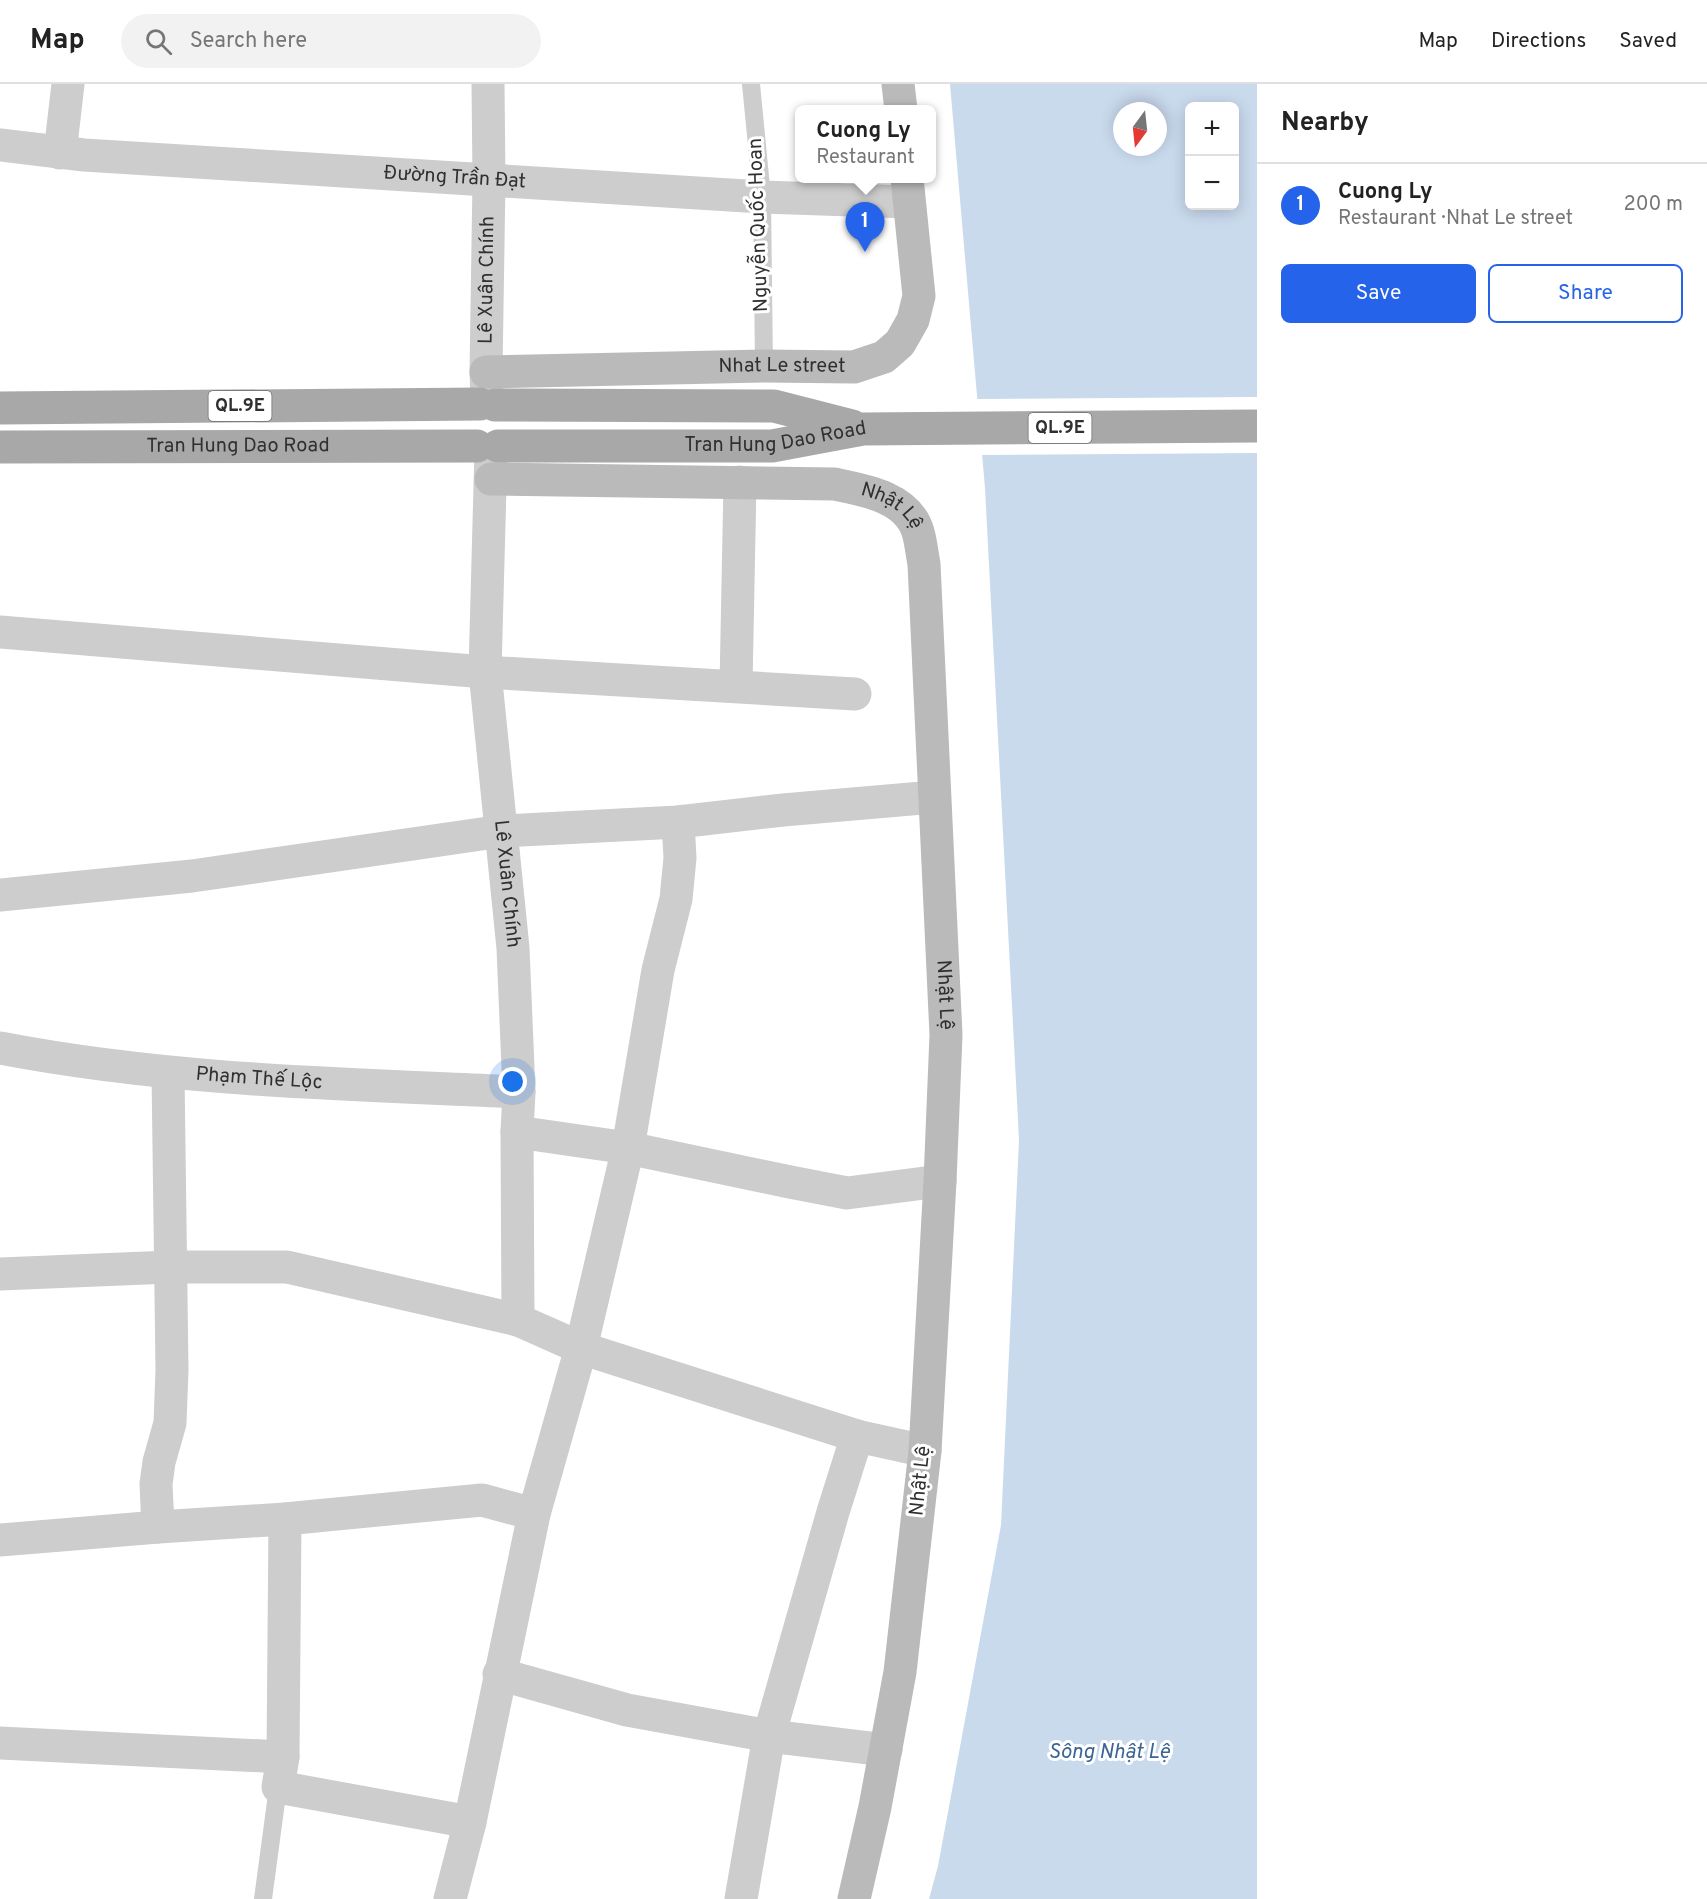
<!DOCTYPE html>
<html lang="en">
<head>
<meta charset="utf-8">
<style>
  :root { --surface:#fff; --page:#f2f2f2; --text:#222; --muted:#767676; --line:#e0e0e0; --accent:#2563eb }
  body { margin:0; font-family:Overpass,sans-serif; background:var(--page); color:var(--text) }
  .controls { position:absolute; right:18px; top:18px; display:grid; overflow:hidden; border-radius:9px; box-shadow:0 3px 15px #0003 }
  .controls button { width:54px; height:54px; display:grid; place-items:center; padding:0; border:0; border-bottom:2px solid var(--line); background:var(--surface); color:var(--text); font:30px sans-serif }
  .compass { position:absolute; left:1113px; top:18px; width:54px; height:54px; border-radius:50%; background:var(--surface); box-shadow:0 3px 15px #0003; rotate:195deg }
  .you { position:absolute; left:513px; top:998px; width:21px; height:21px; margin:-15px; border:4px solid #fff; border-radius:50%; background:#1a73e8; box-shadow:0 0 0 9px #1a73e833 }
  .badge { display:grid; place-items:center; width:39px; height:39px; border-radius:50%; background:var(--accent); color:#fff; font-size:20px; font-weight:700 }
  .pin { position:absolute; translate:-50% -50px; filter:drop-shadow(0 2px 3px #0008) }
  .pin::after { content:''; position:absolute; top:32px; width:21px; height:18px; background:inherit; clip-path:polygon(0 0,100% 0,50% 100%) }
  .popup { position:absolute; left:795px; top:21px; width:141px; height:78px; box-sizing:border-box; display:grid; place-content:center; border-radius:9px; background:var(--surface); filter:drop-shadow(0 2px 4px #0005); font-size:20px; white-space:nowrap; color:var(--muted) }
  .popup b { font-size:22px; color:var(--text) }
  .popup::after { content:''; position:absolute; left:50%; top:100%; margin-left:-12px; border:12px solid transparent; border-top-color:var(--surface) }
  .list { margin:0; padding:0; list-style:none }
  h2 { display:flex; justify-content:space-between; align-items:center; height:78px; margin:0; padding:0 24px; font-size:26px }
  h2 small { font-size:20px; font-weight:400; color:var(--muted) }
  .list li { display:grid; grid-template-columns:39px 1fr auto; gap:18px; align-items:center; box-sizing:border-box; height:84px; padding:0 24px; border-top:2px solid var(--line) }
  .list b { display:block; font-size:22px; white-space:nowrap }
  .list p { margin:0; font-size:20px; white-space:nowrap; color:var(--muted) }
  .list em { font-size:20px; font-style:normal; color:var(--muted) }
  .actions { display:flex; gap:12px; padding:18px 24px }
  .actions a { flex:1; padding:14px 0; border:2px solid var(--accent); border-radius:9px; text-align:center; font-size:21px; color:var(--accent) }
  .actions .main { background:var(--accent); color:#fff }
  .icon { flex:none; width:33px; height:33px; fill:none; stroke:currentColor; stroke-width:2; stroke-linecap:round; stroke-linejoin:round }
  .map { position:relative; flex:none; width:1257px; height:1815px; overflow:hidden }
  header { display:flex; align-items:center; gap:36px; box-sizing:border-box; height:84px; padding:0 30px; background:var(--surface); border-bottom:2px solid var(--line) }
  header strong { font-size:28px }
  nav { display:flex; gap:33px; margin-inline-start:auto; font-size:21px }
  .search { width:420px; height:54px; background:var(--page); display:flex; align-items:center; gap:15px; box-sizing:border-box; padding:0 21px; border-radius:33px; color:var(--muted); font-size:22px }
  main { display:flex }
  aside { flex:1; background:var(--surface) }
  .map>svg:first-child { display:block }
  .water { fill:#c9daed; fill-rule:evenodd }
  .pier { fill:#fff }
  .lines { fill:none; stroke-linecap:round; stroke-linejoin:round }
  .lane { stroke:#cdcdcd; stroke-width:18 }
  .street { stroke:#cdcdcd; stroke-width:33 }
  .secondary { stroke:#bababa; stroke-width:33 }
  .primary { stroke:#a8a8a8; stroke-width:33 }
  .labels { text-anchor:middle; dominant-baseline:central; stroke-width:6; stroke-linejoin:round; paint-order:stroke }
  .shield { fill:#fff; stroke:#6e6e6e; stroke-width:1.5 }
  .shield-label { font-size:18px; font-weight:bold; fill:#303030 }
  .street-label { font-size:20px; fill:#303030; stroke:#fff }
  .water-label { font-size:21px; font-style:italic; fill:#3b6595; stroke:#fff }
</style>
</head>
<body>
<header>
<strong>Map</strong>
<div class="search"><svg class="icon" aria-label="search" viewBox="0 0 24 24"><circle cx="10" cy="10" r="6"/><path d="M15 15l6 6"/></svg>Search here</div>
<nav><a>Map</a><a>Directions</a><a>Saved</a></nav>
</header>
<main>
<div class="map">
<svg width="1257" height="1815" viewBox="0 0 1257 1815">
  <rect width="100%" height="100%" fill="#fff"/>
  <path class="water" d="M950,0H1257V1815H929L938,1782L1001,1441L1019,1056L985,404ZM1190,22H1234V122H1190ZM1122,27H1158V63H1122Z"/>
  <polygon class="pier" points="1257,313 1257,369 979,371 974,315"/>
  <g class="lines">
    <g class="lane">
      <polyline points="751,0 762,113 764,282"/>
      <polyline points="263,1815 278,1703"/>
    </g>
    <g class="street">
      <path id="s1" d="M0,61L84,71L762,113L909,118"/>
      <polyline points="60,69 68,0"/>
      <path id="s2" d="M487,316L486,288L489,96L488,0"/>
      <path id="s3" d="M491,365L485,588L513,864L519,1008L517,1048L518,1236"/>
      <polyline points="0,548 485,588 855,610"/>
      <polyline points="736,602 740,398"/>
      <polyline points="0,811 192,792 502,747 678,738 783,726 934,713"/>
      <path id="s4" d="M0,964C171,997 345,1000 519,1008"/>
      <polyline points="517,1048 628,1064 790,1098 847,1109 940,1097"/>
      <polyline points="0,1190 170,1183 287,1183 518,1236 581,1264 857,1352 925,1367"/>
      <polyline points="285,1435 283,1673 278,1703 470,1738"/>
      <polyline points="158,1443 156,1400 159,1378 170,1339 172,1286 168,989"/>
      <polyline points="0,1456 158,1443 285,1435 482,1416 534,1430"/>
      <polyline points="499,1590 627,1626 769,1652 886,1666"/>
      <polyline points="0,1659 283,1673"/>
      <polyline points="450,1815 470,1738 534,1430 581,1264 628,1064 658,886 676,815 680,774 678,738"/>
      <polyline points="741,1815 769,1652 833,1428 857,1352"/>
    </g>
    <g class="secondary">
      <polyline points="898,0 901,26"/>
      <path id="s5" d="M486,288L764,282L854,283L884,273L900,259L913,236L919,212L907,94"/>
      <path id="s6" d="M491,395L834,400C864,406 908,413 918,448C921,458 922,470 924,480L946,951L940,1097L925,1367L900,1588L875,1723L854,1815"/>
    </g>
    <g class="primary">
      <polyline points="495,321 774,322 852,342"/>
      <polyline points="0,324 480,320"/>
      <path id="s7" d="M498,362H772L863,345L1257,342"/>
      <path id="s8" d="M0,363L477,362"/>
    </g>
  </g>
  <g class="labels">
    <g class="shield">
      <rect x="208.5" y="307" width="63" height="30" rx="4.5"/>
      <rect x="1028.5" y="329" width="63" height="30" rx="4.5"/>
    </g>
    <g class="shield-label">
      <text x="240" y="322">QL.9E</text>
      <text x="1060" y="344">QL.9E</text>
    </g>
    <g class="street-label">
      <text stroke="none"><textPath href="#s1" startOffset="456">Đường Trần Đạt</textPath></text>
      <text transform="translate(759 141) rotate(-92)">Nguyễn Quốc Hoan</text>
      <text stroke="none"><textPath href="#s2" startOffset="120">Lê Xuân Chính</textPath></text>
      <text stroke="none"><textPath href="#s5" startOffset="296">Nhat Le street</textPath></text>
      <text stroke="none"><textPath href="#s7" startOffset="278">Tran Hung Dao Road</textPath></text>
      <text stroke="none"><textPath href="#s8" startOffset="238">Tran Hung Dao Road</textPath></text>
      <text stroke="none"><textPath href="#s6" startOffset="406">Nhật Lệ</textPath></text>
      <text stroke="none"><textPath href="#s3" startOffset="436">Lê Xuân Chính</textPath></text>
      <text stroke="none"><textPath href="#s6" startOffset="909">Nhật Lệ</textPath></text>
      <text stroke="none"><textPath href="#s4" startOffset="261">Phạm Thế Lộc</textPath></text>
      <text transform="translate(921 1397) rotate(-84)">Nhật Lệ</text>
    </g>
    <g class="water-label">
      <text x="1109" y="1668">Sông Nhật Lệ</text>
    </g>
  </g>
</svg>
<div class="controls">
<button>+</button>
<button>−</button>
</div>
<svg class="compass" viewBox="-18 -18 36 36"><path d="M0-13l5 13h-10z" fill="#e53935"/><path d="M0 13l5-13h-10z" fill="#767676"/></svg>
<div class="you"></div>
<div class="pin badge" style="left:865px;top:168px">1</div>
<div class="popup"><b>Cuong Ly</b>Restaurant</div>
</div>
<aside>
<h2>Nearby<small></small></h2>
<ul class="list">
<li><span class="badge">1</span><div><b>Cuong Ly</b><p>Restaurant · Nhat Le street</p></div><em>200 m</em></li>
</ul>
<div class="actions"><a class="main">Save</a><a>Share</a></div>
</aside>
</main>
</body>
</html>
